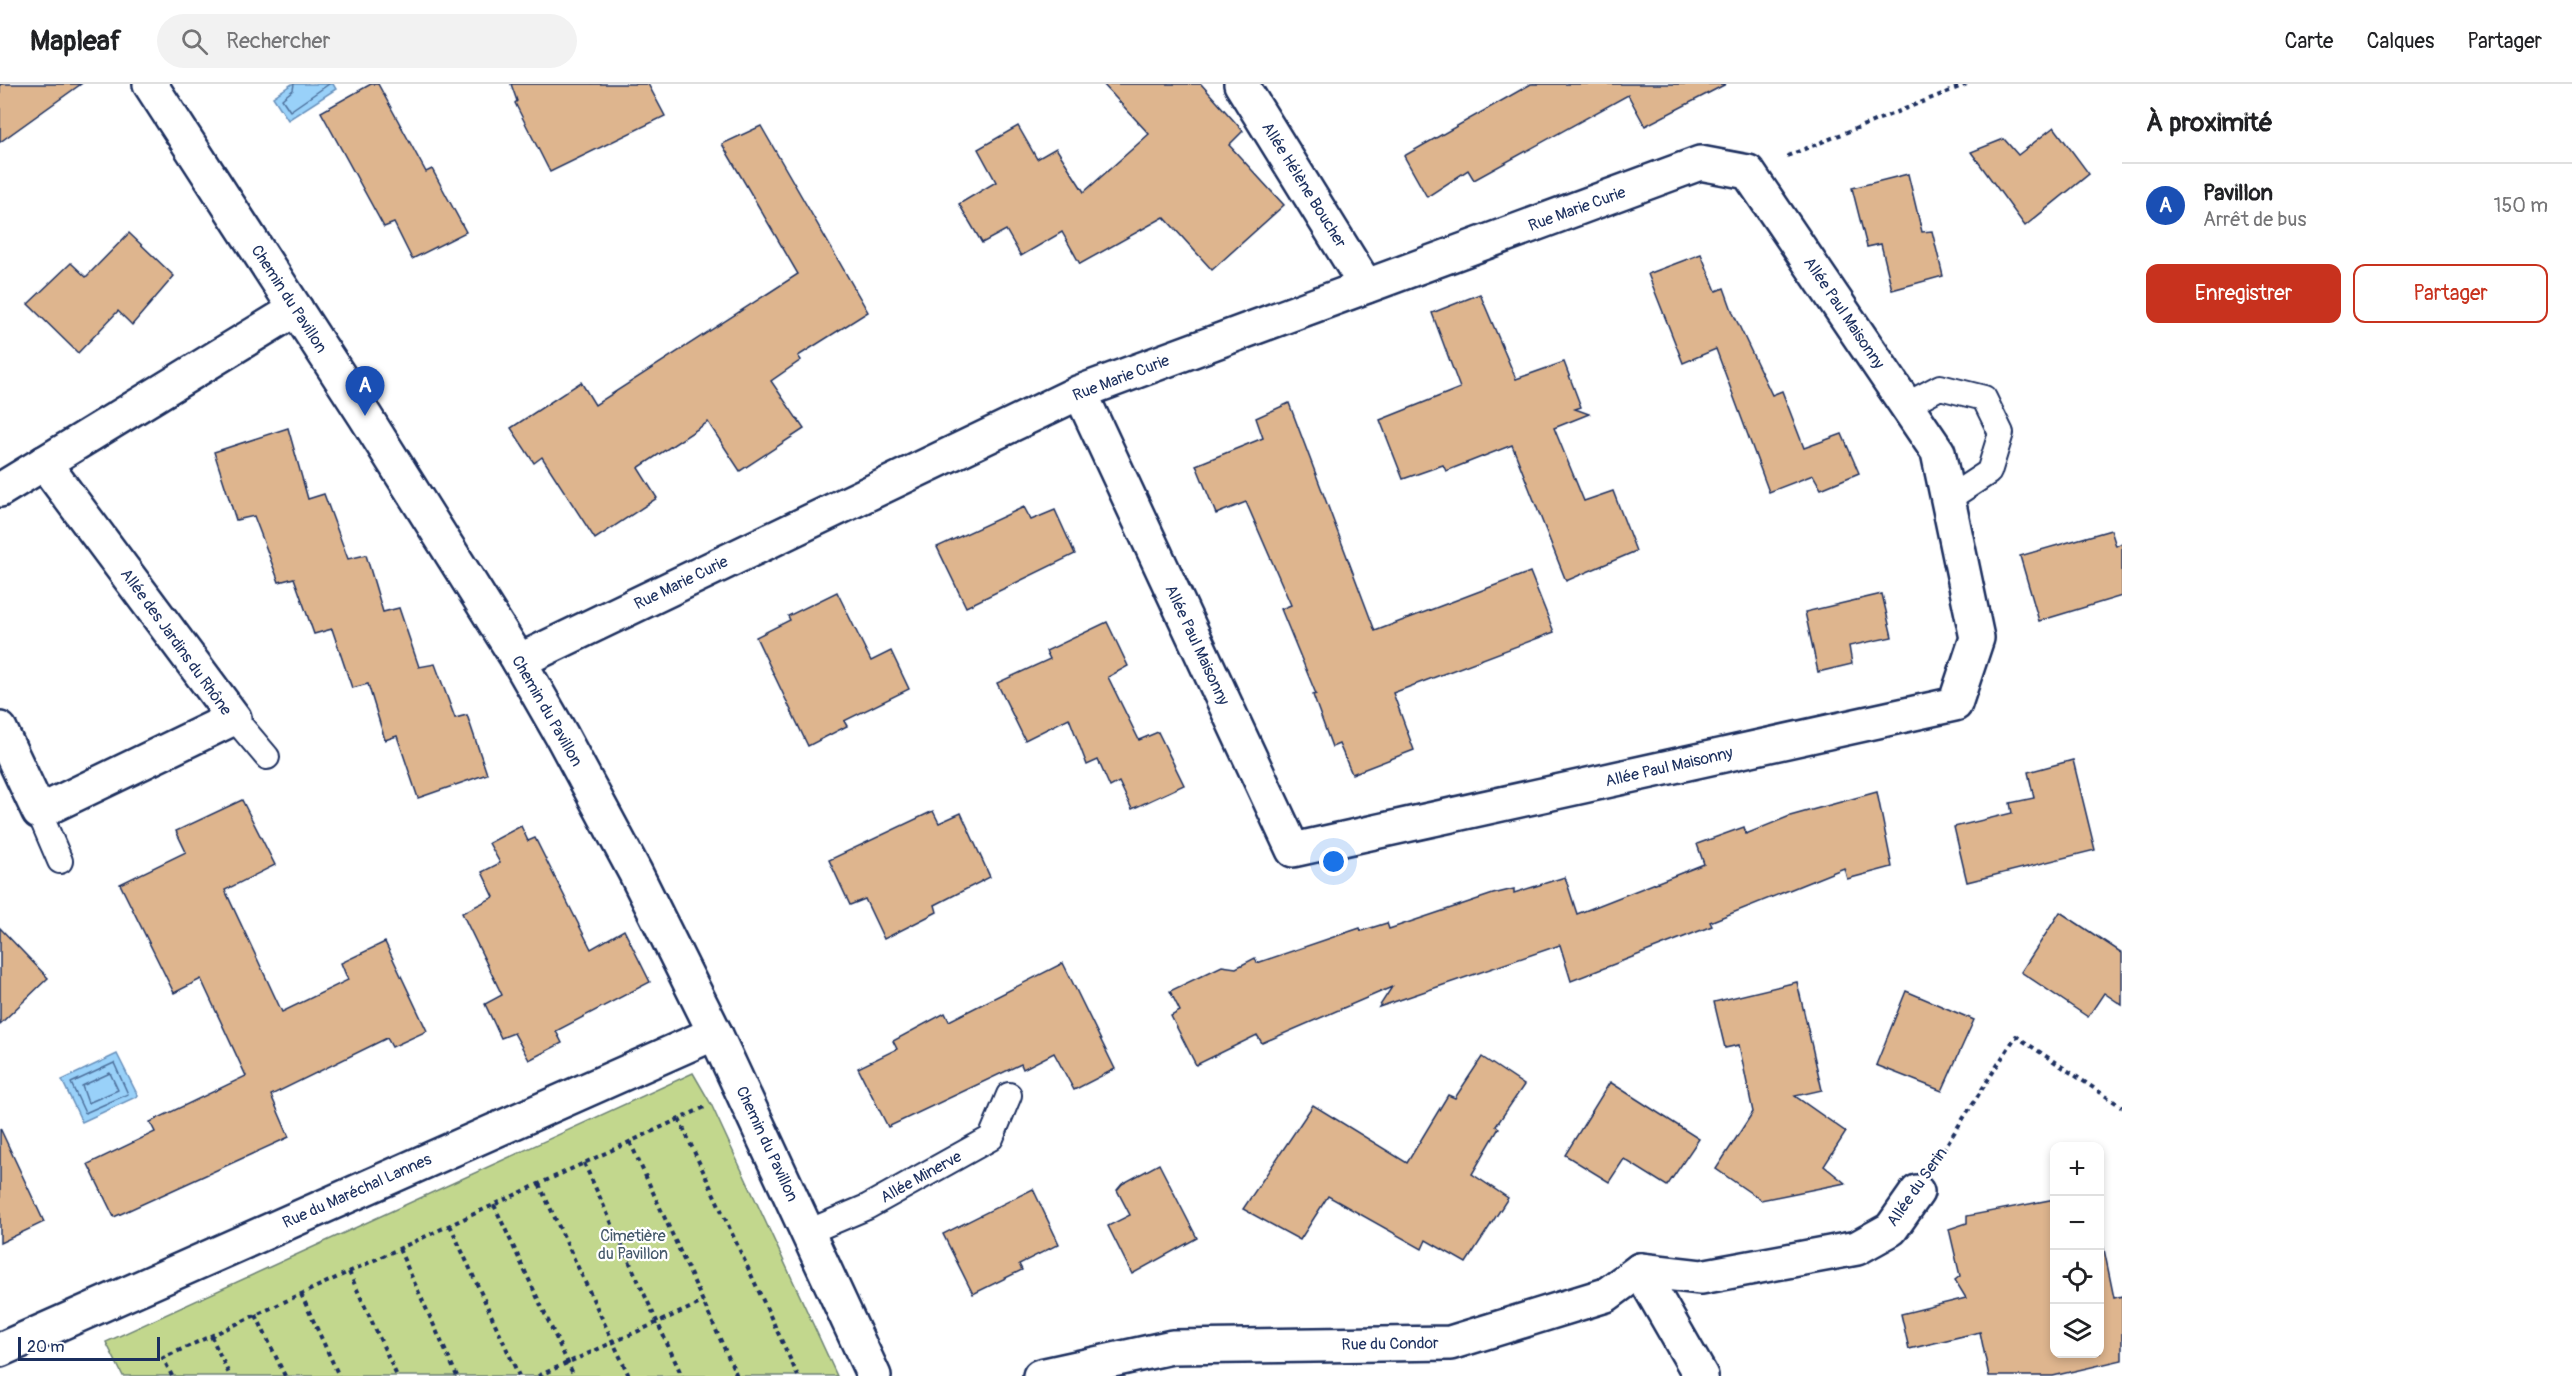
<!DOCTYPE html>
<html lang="fr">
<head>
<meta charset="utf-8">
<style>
  :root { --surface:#fff; --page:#f2f2f2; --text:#202124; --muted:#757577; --line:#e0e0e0; --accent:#c8321e }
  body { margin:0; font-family:Pangolin,sans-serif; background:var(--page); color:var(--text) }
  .controls { position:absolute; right:18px; bottom:18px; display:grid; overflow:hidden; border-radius:12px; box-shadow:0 3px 9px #0003 }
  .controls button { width:54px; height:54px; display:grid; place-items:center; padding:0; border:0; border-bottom:2px solid var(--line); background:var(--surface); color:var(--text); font:30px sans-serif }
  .scale { position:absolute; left:18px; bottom:15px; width:142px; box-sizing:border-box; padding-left:6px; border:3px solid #1b2f5e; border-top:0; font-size:16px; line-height:21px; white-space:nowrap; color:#1b2f5e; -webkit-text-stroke:4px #fff; paint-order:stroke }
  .you { position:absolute; left:1334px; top:778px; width:21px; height:21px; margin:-15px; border:4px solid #fff; border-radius:50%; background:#1a73e8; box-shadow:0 0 0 9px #1a73e833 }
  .badge { display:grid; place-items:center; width:39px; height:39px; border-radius:50%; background:var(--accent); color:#fff; font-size:20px; font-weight:700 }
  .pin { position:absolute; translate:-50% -50px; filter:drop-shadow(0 2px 3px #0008) }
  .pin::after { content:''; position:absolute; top:32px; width:21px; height:18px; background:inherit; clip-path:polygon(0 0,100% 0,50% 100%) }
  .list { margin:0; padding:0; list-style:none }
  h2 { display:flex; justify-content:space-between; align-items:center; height:78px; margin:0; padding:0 24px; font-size:26px }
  h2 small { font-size:20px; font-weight:400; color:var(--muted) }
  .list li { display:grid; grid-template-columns:39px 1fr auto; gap:18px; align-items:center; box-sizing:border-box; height:84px; padding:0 24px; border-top:2px solid var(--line) }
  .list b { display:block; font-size:22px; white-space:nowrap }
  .list p { margin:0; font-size:20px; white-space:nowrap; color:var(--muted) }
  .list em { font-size:20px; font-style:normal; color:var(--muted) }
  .actions { display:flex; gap:12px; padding:18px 24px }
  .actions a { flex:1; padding:14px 0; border:2px solid var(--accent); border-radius:12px; text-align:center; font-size:21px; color:var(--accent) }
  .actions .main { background:var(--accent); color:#fff }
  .icon { flex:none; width:33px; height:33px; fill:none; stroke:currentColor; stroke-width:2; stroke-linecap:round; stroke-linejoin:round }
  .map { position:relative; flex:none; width:2122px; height:1292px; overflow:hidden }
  header { display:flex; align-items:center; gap:36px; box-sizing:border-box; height:84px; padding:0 30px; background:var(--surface); border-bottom:2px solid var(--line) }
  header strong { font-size:28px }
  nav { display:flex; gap:33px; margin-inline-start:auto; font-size:21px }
  .search { width:420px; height:54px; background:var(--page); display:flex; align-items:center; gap:15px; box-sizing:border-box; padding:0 21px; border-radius:33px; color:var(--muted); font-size:22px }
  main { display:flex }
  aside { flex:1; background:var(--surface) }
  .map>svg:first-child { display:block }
  .green { fill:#c2d78d; stroke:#6e8376; stroke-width:1.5 }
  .water { fill:#99d1f9; stroke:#6790bb; stroke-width:1.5 }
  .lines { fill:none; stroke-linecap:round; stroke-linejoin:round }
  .shore { stroke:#4d709c; stroke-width:1.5 }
  .building { fill:#deb58e; stroke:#1b2f5e; stroke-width:1.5 }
  .lane-casing { stroke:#1b2f5e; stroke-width:28 }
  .street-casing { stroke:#1b2f5e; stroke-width:38 }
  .path { stroke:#1b2f5e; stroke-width:4; stroke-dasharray:4.5 4.5; stroke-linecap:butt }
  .lane { stroke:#fff; stroke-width:24 }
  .street { stroke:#fff; stroke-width:33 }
  .labels { text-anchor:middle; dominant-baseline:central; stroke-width:4.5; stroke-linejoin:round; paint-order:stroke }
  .street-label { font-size:16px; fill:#1b2f5e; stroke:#fff }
  .park-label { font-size:16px; fill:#45596a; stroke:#fff }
</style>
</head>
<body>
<header>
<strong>Mapleaf</strong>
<div class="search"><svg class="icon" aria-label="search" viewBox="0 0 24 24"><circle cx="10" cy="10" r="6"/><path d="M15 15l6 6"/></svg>Rechercher</div>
<nav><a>Carte</a><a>Calques</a><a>Partager</a></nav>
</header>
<main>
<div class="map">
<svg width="2122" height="1292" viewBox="0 0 2122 1292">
  <rect width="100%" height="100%" fill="#fff"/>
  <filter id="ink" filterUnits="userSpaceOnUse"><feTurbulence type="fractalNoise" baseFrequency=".0167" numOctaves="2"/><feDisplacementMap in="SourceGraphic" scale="12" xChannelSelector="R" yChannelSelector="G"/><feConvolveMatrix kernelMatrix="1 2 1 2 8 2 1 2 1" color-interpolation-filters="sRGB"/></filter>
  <g filter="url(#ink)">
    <polygon class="green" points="693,989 711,1020 837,1292 123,1292 106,1258"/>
    <g class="water">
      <polygon points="292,0 333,0 336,5 288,36 273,13"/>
      <polygon points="117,970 138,1012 82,1038 62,996"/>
    </g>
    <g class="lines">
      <g class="shore">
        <polyline points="294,0 293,6 282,15 290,27 329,0"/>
        <polygon points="114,979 128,1010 85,1029 71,999"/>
        <polygon points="110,989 118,1006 88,1019 82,1002"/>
      </g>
    </g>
    <g class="building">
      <polygon points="0,0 81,0 0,58"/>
      <polygon points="371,0 378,0 426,88 432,85 466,148 412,175 394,139 384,143 321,28"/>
      <polygon points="511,0 648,0 665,32 550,88 515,19 517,17"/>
      <polygon points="1103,0 1201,0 1243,47 1229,61 1284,121 1212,186 1164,133 1080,180 1062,148 1021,172 1006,146 982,159 959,120 996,98 978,65 1018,42 1037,75 1056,64 1084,108 1149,50"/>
      <polygon points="1531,0 1726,0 1645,42 1628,11 1474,96 1468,86 1427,113 1404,72"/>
      <polygon points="761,42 868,228 798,272 801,276 771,297 804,345 740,387 708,338 638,384 657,414 595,455 542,373 534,379 511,344 581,298 595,321 798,190 722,60"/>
      <polygon points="2054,43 2089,90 2025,142 1971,68 2004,55 2018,71"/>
      <polygon points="1908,90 1922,148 1932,147 1943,192 1892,206 1881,160 1867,163 1852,104"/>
      <polygon points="129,149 174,192 132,241 118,227 78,269 28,220 71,179 86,193"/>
      <polygon points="1701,170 1716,207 1724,204 1733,229 1772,311 1782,307 1804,364 1842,350 1859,389 1821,405 1813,391 1769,408 1716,265 1683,279 1648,190"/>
      <polygon points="1480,210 1516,295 1564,278 1581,323 1575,325 1589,330 1554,344 1584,417 1613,407 1636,467 1566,497 1512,361 1446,387 1443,381 1403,395 1380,336 1460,304 1432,229"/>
      <polygon points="1289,319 1375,547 1530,488 1554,548 1393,609 1414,666 1352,690 1339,660 1332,663 1313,611 1316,610 1281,525 1291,521 1246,418 1216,430 1196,381 1263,354 1256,334"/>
      <polygon points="288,344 308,415 324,410 348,475 366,471 383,528 399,524 419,583 435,580 455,634 467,631 487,690 418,714 397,652 385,656 368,600 352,604 332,545 314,550 294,494 279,498 254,432 236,436 214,368"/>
      <polygon points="1024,423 1031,436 1055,426 1075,470 966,523 937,463"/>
      <polygon points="2111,446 2116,462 2122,459 2122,512 2039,537 2020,472"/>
      <polygon points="837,508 871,577 891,567 909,605 844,637 847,642 808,662 756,553 790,536 788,532"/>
      <polygon points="1882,510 1892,553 1849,562 1852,580 1818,588 1805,528"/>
      <polygon points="1107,538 1128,582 1108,593 1139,656 1158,648 1184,701 1132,725 1119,698 1110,703 1098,676 1087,681 1069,634 1025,656 997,599 1050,575 1046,567"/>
      <polygon points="2073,676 2095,766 1967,798 1954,743 2012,729 2010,719 2034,714 2028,688"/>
      <polygon points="1877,708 1892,783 1847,795 1844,784 1710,838 1712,842 1571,897 1560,861 1379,923 1392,903 1262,959 1257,951 1196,981 1171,932 1180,927 1170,907 1222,882 1236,884 1255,874 1257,879 1360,844 1361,847 1387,839 1389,845 1493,810 1514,805 1514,809 1565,793 1577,830 1704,780 1697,760 1744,743 1746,750 1790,732"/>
      <polygon points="242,716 275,781 225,806 282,928 348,896 341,879 385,858 427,947 392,963 387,954 271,1011 289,1053 114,1133 88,1080 155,1048 150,1038 246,992 201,895 174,909 120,800 186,768 176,747"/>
      <polygon points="933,727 939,739 961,729 990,793 935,821 937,828 884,855 865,815 850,821 829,776"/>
      <polygon points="521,742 528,757 535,754 591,865 624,846 650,898 556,947 562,959 529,976 514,949 501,954 485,920 502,911 462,829 494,813 482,788 500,779 489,759"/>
      <polygon points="2060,828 2122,869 2122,921 2104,909 2088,933 2021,888"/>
      <polygon points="0,844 48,894 0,940"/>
      <polygon points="1063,879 1115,985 1074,1006 1054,969 1023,985 1021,980 888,1043 858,984 897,965 893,957 945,929 949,937"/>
      <polygon points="1797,898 1822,1006 1795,1012 1846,1048 1824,1082 1845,1099 1761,1116 1716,1085 1753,1028 1739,961 1725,964 1714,918"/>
      <polygon points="1906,907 1974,936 1942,1007 1876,981"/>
      <polygon points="1482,973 1524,1001 1496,1042 1499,1044 1472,1090 1508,1114 1466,1179 1426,1156 1422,1165 1328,1112 1300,1156 1243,1125 1313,1021 1407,1079 1448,1011 1455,1014"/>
      <polygon points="1610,998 1699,1055 1667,1102 1624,1075 1609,1098 1565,1071"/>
      <polygon points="0,1044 44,1138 0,1159"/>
      <polygon points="1159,1080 1197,1154 1132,1190 1108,1142 1130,1131 1117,1106 1122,1100"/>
      <polygon points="1033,1105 1059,1160 1019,1180 1022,1186 973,1210 943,1150"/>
      <polygon points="2055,1115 2055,1269 2100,1269 2100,1146 2114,1214 2122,1212 2122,1276 2053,1292 1989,1292 1980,1248 1909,1265 1901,1230 1966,1214 1955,1196 1960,1192 1949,1145 1967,1139 1967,1132"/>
    </g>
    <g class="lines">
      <defs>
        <g id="lane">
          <polyline points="1906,321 1940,303 1984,314 2001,349 1989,388 1948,415"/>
          <polyline points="234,634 267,673"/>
          <polyline points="39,728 60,777"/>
          <polyline points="808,1148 867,1123 991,1054 1009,1011"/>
        </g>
        <g id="street">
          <polyline points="150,0 365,332 519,577 562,652 635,788 715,949 874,1292"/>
          <polyline points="1241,0 1366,202"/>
          <polyline points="0,406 296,225"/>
          <polyline points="519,577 1080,308 1700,79 1748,88 1938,368 1977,554 1955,620 1293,766 1080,308"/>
          <polyline points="0,645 39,728 234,634 44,379"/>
          <polyline points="1640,1186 1701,1193 1857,1164 1891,1145 1917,1108"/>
          <polyline points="0,1266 715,949"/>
          <polyline points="1040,1292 1172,1263 1450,1259 1606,1211 1640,1186 1701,1292"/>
        </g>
      </defs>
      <use href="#lane" class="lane-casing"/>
      <use href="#street" class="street-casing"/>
      <g class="path">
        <polyline points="1787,72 1967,0"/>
        <polyline points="679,1035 798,1292"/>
        <polyline points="630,1058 737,1292"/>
        <polyline points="1938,1074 2016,952 2122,1023"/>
        <polyline points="584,1079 682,1292"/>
        <polyline points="539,1100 629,1292"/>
        <polyline points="494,1121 574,1292"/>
        <polyline points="450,1141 519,1292"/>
        <polyline points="399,1165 457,1292"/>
        <polyline points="349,1188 397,1292"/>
        <polyline points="301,1210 339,1292"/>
        <polyline points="256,1231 285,1292"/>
        <polyline points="211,1252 230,1292"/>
        <polyline points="172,1292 163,1274 705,1023"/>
        <polyline points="538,1292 703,1218"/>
      </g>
      <use href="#lane" class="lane"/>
      <use href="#street" class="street"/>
    </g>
  </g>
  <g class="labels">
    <g class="street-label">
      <text transform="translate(1304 101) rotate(58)">Allée Hélène Boucher</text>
      <text transform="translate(1577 125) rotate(-20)">Rue Marie Curie</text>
      <text transform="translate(289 215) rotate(57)">Chemin du Pavillon</text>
      <text transform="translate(1844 229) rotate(56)">Allée Paul Maisonny</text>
      <text transform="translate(1121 294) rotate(-21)">Rue Marie Curie</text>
      <text transform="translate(681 499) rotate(-26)">Rue Marie Curie</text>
      <text transform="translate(176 558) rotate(54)">Allée des Jardins du Rhône</text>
      <text transform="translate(1197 561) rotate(65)">Allée Paul Maisonny</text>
      <text transform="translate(547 627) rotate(60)">Chemin du Pavillon</text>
      <text transform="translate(1669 683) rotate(-13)">Allée Paul Maisonny</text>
      <text transform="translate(767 1060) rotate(65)">Chemin du Pavillon</text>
      <text transform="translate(921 1093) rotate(-29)">Allée Minerve</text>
      <text transform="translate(1917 1103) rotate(-55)">Allée du Serin</text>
      <text transform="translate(357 1107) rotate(-24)">Rue du Maréchal Lannes</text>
      <text transform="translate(1390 1260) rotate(-1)">Rue du Condor</text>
    </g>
    <g class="park-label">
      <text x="633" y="1152">Cimetière<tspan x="633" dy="18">du Pavillon</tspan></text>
    </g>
  </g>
</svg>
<div class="controls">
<button>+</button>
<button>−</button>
<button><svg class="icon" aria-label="locate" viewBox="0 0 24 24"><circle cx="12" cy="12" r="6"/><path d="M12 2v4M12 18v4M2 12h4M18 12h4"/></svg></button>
<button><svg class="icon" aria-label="layers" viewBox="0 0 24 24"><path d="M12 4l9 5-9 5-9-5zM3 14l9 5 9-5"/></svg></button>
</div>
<div class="scale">20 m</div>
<div class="you"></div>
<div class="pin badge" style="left:365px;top:332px;background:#1a4fb4">A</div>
</div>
<aside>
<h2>À proximité<small></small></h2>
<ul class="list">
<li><span class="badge" style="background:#1a4fb4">A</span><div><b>Pavillon</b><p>Arrêt de bus</p></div><em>150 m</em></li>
</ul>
<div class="actions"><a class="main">Enregistrer</a><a>Partager</a></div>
</aside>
</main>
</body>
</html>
